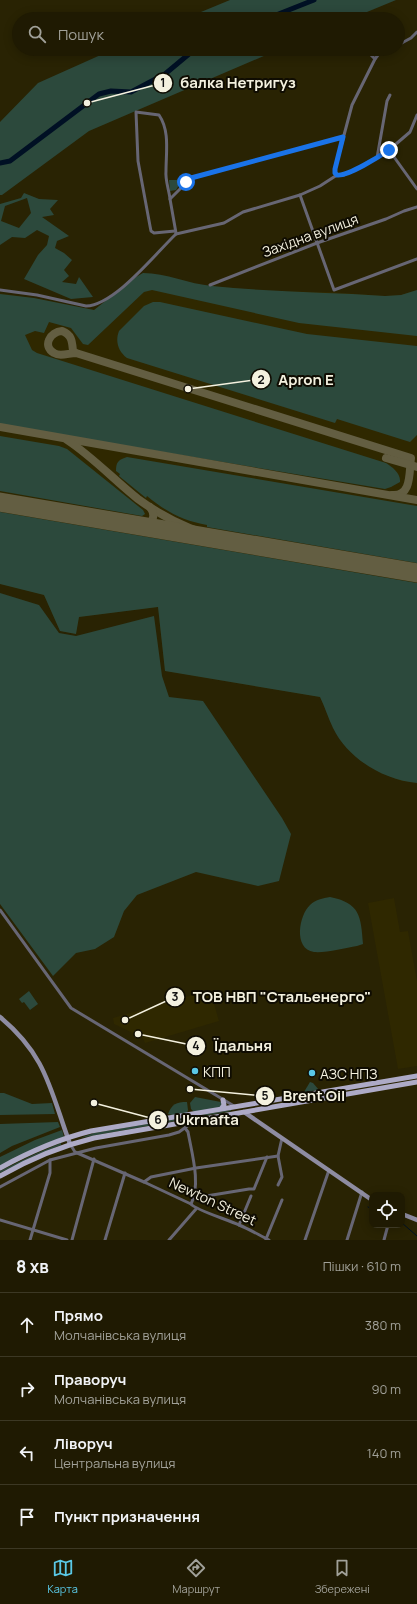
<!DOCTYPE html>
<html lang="uk">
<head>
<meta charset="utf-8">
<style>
  :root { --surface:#1f1a02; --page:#27230c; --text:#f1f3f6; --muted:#a1a199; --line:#3c3824; --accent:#5ac8e6 }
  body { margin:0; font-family:Manrope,sans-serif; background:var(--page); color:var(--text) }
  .controls { position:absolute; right:12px; bottom:12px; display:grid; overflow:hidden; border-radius:8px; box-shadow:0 2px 10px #0003 }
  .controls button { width:36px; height:36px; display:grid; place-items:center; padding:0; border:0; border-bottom:1px solid var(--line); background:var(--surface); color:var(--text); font:20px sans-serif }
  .stop { position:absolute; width:12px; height:12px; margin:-9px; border:3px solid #1a73e8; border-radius:50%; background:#fff }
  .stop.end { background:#1a73e8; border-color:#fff; box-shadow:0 1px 4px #0008 }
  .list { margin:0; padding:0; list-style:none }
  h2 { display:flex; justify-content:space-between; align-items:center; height:52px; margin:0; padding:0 16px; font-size:17px }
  h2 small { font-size:13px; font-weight:400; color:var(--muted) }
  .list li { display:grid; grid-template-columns:26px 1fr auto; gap:12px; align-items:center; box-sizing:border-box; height:64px; padding:0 16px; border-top:1px solid var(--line) }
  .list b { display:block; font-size:15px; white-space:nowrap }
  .list p { margin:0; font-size:13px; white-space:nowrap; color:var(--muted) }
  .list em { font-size:13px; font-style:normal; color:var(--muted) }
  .icon { flex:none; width:22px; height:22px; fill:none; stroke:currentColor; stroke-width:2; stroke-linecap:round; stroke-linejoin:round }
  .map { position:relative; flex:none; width:417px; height:1240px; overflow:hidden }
  .search { position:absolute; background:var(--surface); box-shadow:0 2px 10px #0003; left:12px; right:12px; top:12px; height:44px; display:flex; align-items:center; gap:10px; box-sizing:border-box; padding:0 14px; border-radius:22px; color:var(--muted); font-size:15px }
  .sheet { height:308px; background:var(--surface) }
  nav { display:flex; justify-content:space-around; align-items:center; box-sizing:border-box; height:56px; border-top:1px solid var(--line); background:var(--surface); font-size:11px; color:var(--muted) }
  nav a { display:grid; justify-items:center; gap:2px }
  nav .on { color:var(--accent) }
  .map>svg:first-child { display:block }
  .built { fill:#2f2800 }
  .green { fill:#2c493c; fill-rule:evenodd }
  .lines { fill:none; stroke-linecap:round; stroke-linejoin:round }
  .stream { stroke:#001024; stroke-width:1 }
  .river { stroke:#001024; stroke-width:5 }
  .taxiway { stroke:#635e42; stroke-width:8 }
  .runway { stroke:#635e42; stroke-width:19 }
  .street { stroke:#676674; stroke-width:3 }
  .secondary { stroke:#8e8ca2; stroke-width:4.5 }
  .primary { stroke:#adaac6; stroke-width:5 }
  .route { stroke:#1a73e8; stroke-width:5 }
  .poi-dot { fill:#5ac8e6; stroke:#0f0c02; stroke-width:1.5 }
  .labels { text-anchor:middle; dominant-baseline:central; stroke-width:4; stroke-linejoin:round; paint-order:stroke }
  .street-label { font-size:14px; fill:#f4f1df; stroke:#0f0c02 }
  .poi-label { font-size:14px; fill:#f4f1df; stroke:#0f0c02; text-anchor:start }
  .leader { fill:none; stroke:#f4f1df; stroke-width:1.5 }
  .callout-dot { fill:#f4f1df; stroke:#0f0c02; stroke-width:1.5 }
  .mark-label { font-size:12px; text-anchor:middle; font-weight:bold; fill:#111 }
  .callout-label { font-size:15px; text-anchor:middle; font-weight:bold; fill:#f4f1df; stroke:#0f0c02; stroke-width:4; stroke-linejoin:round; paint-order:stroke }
</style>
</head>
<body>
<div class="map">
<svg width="417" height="1240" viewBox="0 0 417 1240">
  <rect width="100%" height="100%" fill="#292303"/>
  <g class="built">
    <polygon points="143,273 152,274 199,285 266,291 333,292 385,296 401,295 417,290 417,783 401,781 379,772 355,755 345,745 334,729 320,697 165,671 158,607 79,617 76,634 60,631 44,595 0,584 0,293 50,301 94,310 136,277"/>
    <polygon points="394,898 400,932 408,931 417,981 417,1066 398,1069 368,903"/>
    <polygon points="210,990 219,1021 145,1043 143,1038 114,1024 113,1018"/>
  </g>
  <g class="green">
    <polygon points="230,0 396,0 350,19 184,19"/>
    <polygon points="114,49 280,49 89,131 2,195 0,195 0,122 38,83"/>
    <polygon points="169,180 182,180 176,190 170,191"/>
    <path d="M24,193L39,199L58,200L50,209L54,215L42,217L69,236L57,241L55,248L64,253L72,260L64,270L69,276L62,282L76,284L79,277L93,297L71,299L24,279L38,255L47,245L49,236L37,230L25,238L12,237L0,245V204L21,198ZM27,198L31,213L19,228L1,221L5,206Z"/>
    <path d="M143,273C166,273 189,284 212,286C269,292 327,292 385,296L401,295L417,290V336L299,323L152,290L144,292L88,345L83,344L71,328L49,322L44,333L35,331L25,335L32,350L37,353L386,463C392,467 401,473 400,482L391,487L385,489L0,425V294L34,298L94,310L136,277Z"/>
    <path d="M153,302H160L307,334L417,346V435L410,442L337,419L335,423L127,358C118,351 115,341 119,331L144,306Z"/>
    <polygon points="0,436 59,446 67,449 143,510 145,514 142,516 0,491"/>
    <path d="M127,457L417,506V563L207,527V525C184,521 166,512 147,496L146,498L119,476L120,474L116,471C116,461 119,460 127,457Z"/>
    <path d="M0,512L417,583V783C384,780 348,759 333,728C328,718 325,707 320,697L165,671L158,607L79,617L76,634L60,631L44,595L0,584Z"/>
    <polygon points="0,593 39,605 59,633 76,636 154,616 162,676 169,697 203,701 282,818 291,834 279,881 258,886 196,872 137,895 124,911 114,937 95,949 76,953 53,976 0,904"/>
    <path d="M330,897C360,903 361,916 363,944L357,946C345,948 326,953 314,952C293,949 299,915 310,905C315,900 323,898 330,897Z"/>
    <polygon points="29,991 38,1004 30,1010 24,1002 22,1003 19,999"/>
    <polygon points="310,1082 313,1083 319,1090 304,1092"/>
    <polygon points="0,1093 4,1093 32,1104 52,1103 55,1114 0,1115"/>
    <polygon points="195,1097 221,1102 222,1107 194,1112 191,1109 190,1103"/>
    <path d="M187,1102L188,1110L187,1113L172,1115L168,1114C172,1104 176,1102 187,1102Z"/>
    <polygon points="231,1110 231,1111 80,1138 94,1133"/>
    <polygon points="58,1122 60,1127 12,1146 0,1153 0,1124"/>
    <polygon points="62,1130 64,1137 0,1166 0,1157 35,1140"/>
    <polygon points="61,1143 61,1145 36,1155 0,1173 0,1171 35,1154"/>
  </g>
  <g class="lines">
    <g class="stream">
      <polyline points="368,1207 372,1209"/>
      <polyline points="402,1223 417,1236"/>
    </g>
    <g class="river">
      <polyline points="266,19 314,0"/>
      <polyline points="0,163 10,161 14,158 99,94 111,91 131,92 165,74 195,49"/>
    </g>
    <g class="taxiway">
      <path d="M76,353C69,353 60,357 54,353C42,346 50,332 62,331C72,335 72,341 73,351L76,353L411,458C409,472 412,497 392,495"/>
      <polyline points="0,427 417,500"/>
      <path d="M67,440C93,457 114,480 138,499C165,519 195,532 227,541"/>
      <polyline points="386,458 417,467"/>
      <path d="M142,526C152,524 157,517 150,507"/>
    </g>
    <polyline class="runway" points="0,502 417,573"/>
    <g class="street">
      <polyline points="398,45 411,38 417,32"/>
      <polyline points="369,49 370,54 375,59"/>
      <polyline points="389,150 417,189"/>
      <polyline points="377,158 387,101 390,95"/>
      <polyline points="337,175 335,173 335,169 352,105 375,59 378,55 388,49"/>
      <polyline points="300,195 334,290 417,259"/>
      <path d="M170,199C169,190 165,180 166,171C166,152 170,131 159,115L136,112L138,161L150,226L151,231L154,233L175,231"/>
      <polyline points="176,233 170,199 191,178 343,137"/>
      <polyline points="176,234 224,223 243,212 300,195 320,186 337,175 344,175 377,158 389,150 410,132 417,115"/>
      <polyline points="210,285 317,243 386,219 404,211 417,207"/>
      <path d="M0,290L37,295L86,306C115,305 155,254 176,234"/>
      <polyline points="0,910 71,1008 234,1106"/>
      <path d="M185,1128L188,1132C192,1154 201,1184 191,1204"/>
      <path d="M70,1144L75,1152L144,1182L191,1204C195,1210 229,1220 239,1225C249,1229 259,1235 269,1240"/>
      <polyline points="144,1182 151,1177 196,1168 278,1156"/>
      <polyline points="278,1185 282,1177 278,1156 282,1138"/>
      <polyline points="0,1187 50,1160 96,1148 169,1135 179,1132 193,1122"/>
      <polyline points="194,1198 249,1189 254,1189 267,1157"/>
      <polyline points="0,1220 67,1240"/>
      <polyline points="239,1225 251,1196"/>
      <polyline points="266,1239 282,1200"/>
      <polyline points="30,1240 50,1173 50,1160"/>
      <polyline points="72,1240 94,1159"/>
      <polyline points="105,1240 125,1173"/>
      <polyline points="169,1240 196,1209"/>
      <polyline points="305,1240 329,1170"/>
      <polyline points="347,1240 362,1192"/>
      <polyline points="384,1240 388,1225"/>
    </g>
    <g class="secondary">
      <path d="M0,1017C47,1056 50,1090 70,1144"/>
      <polyline points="244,1112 372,1200"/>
      <polyline points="402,1214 417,1220"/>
    </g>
    <g class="primary">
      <polyline points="222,1108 224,1105 223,1100"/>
      <path d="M0,1168C29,1152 59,1139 91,1131L417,1076"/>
      <path d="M0,1176C30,1159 61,1146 94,1138L417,1082"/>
    </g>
  </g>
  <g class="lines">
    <path class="route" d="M186,182L191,178L343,137L335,169V173L337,175C347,177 380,156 389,150"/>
  </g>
  <g class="poi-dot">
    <circle cx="195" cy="1071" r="4"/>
    <circle cx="312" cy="1073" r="4"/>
  </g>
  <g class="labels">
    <g class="street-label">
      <text transform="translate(310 235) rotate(-20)">Західна вулиця</text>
      <text transform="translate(213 1201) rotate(25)">Newton Street</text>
    </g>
    <g class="poi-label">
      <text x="203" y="1071">КПП</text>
      <text x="320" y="1073">АЗС НПЗ</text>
    </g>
  </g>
  <path class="leader" d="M87 103L163 83M188 389L261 379M125 1020L175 997M138 1034L196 1046M190 1089L265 1096M94 1103L158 1120"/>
  <g class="callout-dot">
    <circle cx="87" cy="103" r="4"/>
    <circle cx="188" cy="389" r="4"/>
    <circle cx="125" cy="1020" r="4"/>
    <circle cx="138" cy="1034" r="4"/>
    <circle cx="190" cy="1089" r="4"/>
    <circle cx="94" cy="1103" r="4"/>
    <circle cx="163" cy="83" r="10"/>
    <circle cx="261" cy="379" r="10"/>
    <circle cx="175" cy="997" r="10"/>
    <circle cx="196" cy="1046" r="10"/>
    <circle cx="265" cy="1096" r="10"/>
    <circle cx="158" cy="1120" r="10"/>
  </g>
  <g class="mark-label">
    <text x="163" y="87">1</text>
    <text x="261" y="384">2</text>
    <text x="175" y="1001">3</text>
    <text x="196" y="1050">4</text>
    <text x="265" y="1100">5</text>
    <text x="158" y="1124">6</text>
  </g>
  <g class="callout-label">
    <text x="238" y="88">балка Нетригуз</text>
    <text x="306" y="385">Apron E</text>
    <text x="282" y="1002">ТОВ НВП "Стальенерго"</text>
    <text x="243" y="1051">Їдальня</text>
    <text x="314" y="1101">Brent Oil</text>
    <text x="207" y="1125">Ukrnafta</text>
  </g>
</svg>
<div class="controls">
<button><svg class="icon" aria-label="locate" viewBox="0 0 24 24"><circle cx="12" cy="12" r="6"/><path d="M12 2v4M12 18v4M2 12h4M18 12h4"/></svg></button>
</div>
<div class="stop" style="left:186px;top:182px"></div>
<div class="stop end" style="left:389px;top:150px"></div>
<div class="search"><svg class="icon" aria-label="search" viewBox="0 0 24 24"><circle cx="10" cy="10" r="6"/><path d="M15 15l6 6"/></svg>Пошук</div>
</div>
<section class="sheet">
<h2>8 хв<small>Пішки · 610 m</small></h2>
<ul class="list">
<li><svg class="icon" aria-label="ahead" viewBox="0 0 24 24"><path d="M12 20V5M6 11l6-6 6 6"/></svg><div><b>Прямо</b><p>Молчанівська вулиця</p></div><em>380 m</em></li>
<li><svg class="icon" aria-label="right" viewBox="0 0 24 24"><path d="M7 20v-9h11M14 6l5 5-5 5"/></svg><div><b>Праворуч</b><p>Молчанівська вулиця</p></div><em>90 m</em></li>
<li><svg class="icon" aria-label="left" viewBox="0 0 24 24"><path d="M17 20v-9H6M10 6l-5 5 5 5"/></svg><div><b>Ліворуч</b><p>Центральна вулиця</p></div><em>140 m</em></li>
<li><svg class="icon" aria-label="arrive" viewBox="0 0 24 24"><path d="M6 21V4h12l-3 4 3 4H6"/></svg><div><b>Пункт призначення</b></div></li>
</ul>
</section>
<nav>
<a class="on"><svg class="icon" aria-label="map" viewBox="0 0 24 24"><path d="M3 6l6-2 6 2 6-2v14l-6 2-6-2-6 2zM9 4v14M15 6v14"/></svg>Карта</a>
<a><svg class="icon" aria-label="directions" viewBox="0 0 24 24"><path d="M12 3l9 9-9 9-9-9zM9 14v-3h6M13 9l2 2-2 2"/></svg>Маршрут</a>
<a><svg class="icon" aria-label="saved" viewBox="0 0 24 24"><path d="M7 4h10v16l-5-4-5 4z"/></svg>Збережені</a>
</nav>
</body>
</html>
